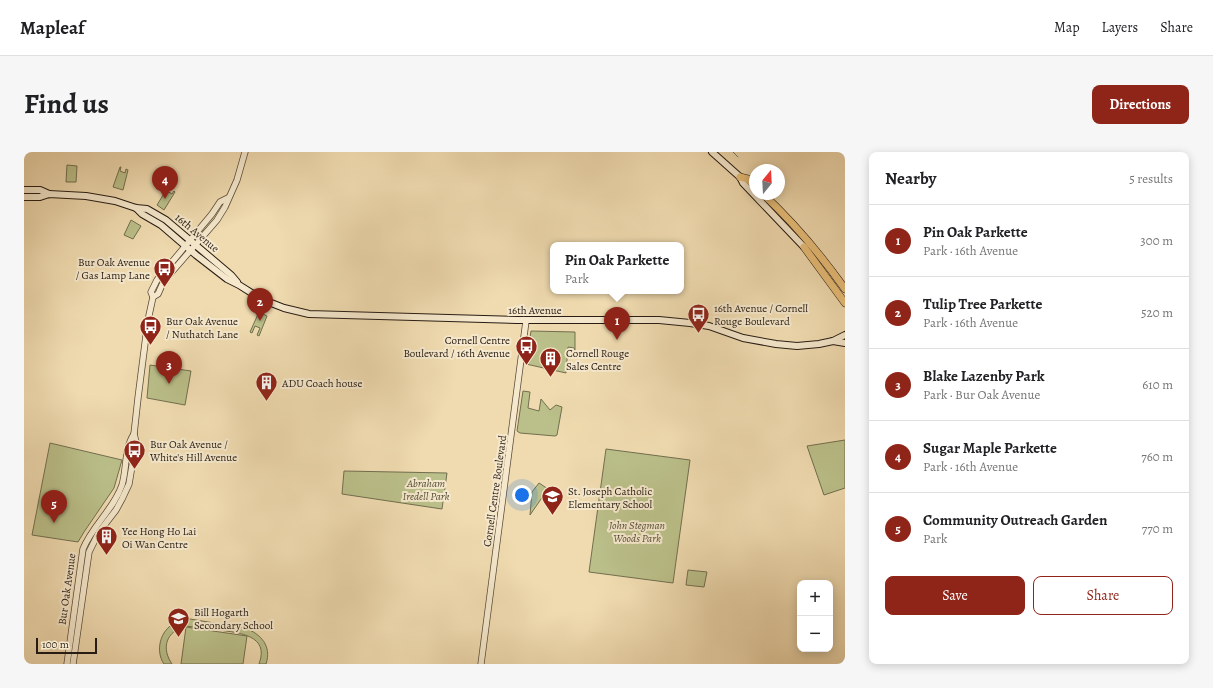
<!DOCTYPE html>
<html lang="en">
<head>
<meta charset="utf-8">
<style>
  :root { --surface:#fff; --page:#f6f6f6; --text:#202124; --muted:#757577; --line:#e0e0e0; --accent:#8f2418 }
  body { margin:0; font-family:Alegreya,serif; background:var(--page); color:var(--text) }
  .controls { position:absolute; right:12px; bottom:12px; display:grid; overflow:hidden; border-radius:8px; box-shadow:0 2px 10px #0003 }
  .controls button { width:36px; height:36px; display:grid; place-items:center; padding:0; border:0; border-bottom:1px solid var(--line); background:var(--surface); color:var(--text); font:20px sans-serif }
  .compass { position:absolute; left:725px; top:12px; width:36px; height:36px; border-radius:50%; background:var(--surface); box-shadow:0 2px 10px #0003; rotate:18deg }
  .scale { position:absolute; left:12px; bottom:10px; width:61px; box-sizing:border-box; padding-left:4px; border:2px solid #281c14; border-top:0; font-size:11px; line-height:14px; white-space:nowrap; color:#281c14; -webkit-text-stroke:3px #f5e8cc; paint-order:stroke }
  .you { position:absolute; left:498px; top:343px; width:14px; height:14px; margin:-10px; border:3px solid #fff; border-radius:50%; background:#1a73e8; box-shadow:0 0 0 6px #1a73e833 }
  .badge { display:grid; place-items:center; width:26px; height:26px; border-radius:50%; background:var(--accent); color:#fff; font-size:13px; font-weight:700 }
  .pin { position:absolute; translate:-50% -33px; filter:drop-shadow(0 1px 2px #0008) }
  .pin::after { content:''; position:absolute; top:21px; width:14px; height:12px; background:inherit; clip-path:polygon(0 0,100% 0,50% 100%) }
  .popup { position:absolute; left:526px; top:90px; width:134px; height:52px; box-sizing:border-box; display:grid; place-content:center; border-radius:8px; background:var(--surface); filter:drop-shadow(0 1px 3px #0005); font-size:13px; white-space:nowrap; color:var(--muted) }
  .popup b { font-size:15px; color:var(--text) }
  .popup::after { content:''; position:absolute; left:50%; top:100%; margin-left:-8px; border:8px solid transparent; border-top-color:var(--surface) }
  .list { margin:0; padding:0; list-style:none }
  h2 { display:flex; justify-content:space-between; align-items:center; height:52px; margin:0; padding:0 16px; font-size:17px }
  h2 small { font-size:13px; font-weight:400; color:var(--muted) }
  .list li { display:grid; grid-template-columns:26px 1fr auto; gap:12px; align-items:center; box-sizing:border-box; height:72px; padding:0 16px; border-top:1px solid var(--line) }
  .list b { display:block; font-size:15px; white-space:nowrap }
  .list p { margin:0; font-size:13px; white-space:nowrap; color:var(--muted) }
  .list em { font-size:13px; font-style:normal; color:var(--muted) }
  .actions { display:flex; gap:8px; padding:12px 16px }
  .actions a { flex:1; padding:9px 0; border:1px solid var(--accent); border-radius:8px; text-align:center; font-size:14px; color:var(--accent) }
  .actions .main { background:var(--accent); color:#fff }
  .map { position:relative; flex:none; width:821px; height:512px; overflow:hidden; border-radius:8px }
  header { display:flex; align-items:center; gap:24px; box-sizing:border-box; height:56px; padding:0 20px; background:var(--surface); border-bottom:1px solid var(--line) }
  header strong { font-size:19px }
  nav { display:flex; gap:22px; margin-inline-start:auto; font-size:14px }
  .intro { display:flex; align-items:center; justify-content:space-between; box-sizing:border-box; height:96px; padding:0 24px }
  h1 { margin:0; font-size:28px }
  .button { padding:10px 18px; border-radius:8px; background:var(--accent); color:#fff; font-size:14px; font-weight:700 }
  main { display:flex; gap:24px; padding:0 24px }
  aside { flex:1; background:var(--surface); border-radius:8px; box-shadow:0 2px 10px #0003 }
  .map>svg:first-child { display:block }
  .green { fill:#bbc08a; stroke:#726e4f }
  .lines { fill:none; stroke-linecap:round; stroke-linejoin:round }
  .stream { stroke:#6d7c6c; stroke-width:1 }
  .tertiary-casing { stroke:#5a4c3b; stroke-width:7 }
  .secondary-casing { stroke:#281c14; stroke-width:8 }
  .primary-casing { stroke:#281c14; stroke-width:8 }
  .tertiary { stroke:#f5e8cc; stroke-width:5.5 }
  .secondary { stroke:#f5e8cc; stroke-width:6 }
  .primary { stroke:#e8be78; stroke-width:7 }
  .labels { text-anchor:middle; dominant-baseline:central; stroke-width:4; stroke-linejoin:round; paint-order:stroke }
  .street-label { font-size:11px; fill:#281c14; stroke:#f5e8cc }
  .poi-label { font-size:11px; fill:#281c14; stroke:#f5e8cc; text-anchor:start }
  .park-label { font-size:11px; font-style:italic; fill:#544d37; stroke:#f5e8cc }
</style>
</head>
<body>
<header>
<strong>Mapleaf</strong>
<nav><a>Map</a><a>Layers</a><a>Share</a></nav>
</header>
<div class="intro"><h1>Find us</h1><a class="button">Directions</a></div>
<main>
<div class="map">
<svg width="821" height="512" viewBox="0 0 821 512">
  <rect width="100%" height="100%" fill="#f0dbb0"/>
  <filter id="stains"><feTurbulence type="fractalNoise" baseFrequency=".005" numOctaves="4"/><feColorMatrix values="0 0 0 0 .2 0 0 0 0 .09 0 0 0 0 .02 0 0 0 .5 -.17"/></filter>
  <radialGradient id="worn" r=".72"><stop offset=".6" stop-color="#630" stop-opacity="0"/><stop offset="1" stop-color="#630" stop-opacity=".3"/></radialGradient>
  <g class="green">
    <polygon points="43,13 53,14 52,30 42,30"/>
    <polygon points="96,15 97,15 96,19 101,21 102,17 104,18 99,38 89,35"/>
    <polygon points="144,35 145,36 143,39 148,42 150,39 151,40 140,58 133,53"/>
    <polygon points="107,68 117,74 109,87 100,83"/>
    <polygon points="235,160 243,164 235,184 233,183 236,176 231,174 228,181 226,180"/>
    <polygon points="507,179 551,180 551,199 550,196 544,195 542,221 502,212"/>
    <polygon points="126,213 167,219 161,253 123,246"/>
    <polygon points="499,239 506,240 504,256 515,259 517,247 526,258 532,253 538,255 533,283 531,284 496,281 493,279"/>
    <polygon points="821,288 821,336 800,343 783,294"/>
    <polygon points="26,291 98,308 90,336 60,380 54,390 8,383"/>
    <polygon points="582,297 666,308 649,431 565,420"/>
    <polygon points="320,319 423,321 418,357 318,342"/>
    <polygon points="515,331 524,337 506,363 508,340"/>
    <polygon points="664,418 683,420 680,435 662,433"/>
    <path d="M166,467L221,476C237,482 248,494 242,512H235C246,483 215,481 195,478C184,477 172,475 161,474C142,480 137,496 148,512H140C131,499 136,478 151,471C156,468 161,468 166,467Z"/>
    <polygon points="162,475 223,484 219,512 157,512"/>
  </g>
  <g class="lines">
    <polyline class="stream" points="709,0 714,5"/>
    <defs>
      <g id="tertiary">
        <polyline points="129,145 134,142 138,133 146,122 193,68 201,55 213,28 221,0"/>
        <path d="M43,512L59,397C68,374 90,357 98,333C103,317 100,297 110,282"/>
        <polyline points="49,512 65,400 75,380 92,358 98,347 105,332 112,290 110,282 114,246 124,168 129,145 127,140 133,128 188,62 196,50 204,46"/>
        <polyline points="457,512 502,169"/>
      </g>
      <g id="secondary">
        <polyline points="688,0 716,25 719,31 780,95"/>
        <polyline points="0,38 16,38 25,42"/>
        <polyline points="0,45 16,45 25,42 62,44 91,49 112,56 123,57 142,68 207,123 213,130"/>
        <polyline points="112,56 118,62 137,73 172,103 203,127 215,133 237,147 260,156 285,162 493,168 635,168 666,171 685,174 719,186 752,192 773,194 795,192 809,189 821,183"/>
        <polyline points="809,189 821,191"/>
      </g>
      <g id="primary">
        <polyline points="716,25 724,27 731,34"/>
        <path d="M739,42C770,71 797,103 821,137"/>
        <polyline points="780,95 821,151"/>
      </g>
    </defs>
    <use href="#tertiary" class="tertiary-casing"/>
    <use href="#secondary" class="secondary-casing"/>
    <use href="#primary" class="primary-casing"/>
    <use href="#tertiary" class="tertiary"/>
    <use href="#secondary" class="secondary"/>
    <use href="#primary" class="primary"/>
  </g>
  <defs>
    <symbol id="bus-pin" viewBox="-11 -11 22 30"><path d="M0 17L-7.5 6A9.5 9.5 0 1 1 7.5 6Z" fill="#8f2418" stroke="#f5e8cc"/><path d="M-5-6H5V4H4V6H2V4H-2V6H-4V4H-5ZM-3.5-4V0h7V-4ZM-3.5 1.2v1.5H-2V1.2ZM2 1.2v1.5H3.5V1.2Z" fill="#fff"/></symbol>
    <symbol id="building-pin" viewBox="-11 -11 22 30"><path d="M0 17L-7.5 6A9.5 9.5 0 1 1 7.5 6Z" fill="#8f2418" stroke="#f5e8cc"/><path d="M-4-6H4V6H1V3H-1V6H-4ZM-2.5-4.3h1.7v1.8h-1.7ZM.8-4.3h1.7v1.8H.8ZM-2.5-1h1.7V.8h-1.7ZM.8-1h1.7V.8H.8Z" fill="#fff"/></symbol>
    <symbol id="school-pin" viewBox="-11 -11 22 30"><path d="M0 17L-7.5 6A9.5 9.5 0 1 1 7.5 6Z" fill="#8f2418" stroke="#f5e8cc"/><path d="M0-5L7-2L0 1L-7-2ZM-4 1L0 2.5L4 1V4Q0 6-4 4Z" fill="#fff"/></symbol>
  </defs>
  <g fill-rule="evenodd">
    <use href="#bus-pin" x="128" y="104" width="25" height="34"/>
    <use href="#bus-pin" x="662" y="150" width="25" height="34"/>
    <use href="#bus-pin" x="114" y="162" width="25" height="34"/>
    <use href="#bus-pin" x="490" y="182" width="25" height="34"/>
    <use href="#building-pin" x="514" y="194" width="25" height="34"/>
    <use href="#building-pin" x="230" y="218" width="25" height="34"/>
    <use href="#bus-pin" x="98" y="286" width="25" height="34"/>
    <use href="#school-pin" x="516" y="332" width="25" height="34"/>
    <use href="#building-pin" x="70" y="372" width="25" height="34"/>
    <use href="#school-pin" x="142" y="454" width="25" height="34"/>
  </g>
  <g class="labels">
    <g class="street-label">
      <text transform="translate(173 81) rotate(40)">16th Avenue</text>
      <text x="511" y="158">16th Avenue</text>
      <text transform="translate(471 339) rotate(-82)">Cornell Centre Boulevard</text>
      <text transform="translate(43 437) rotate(-82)">Bur Oak Avenue</text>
    </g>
    <g class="poi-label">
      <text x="126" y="110" text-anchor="end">Bur Oak Avenue<tspan x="126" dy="13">/ Gas Lamp Lane</tspan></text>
      <text x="690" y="156">16th Avenue / Cornell<tspan x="690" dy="13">Rouge Boulevard</tspan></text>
      <text x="142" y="169">Bur Oak Avenue<tspan x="142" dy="13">/ Nuthatch Lane</tspan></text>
      <text x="486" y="188" text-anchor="end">Cornell Centre<tspan x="486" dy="13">Boulevard / 16th Avenue</tspan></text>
      <text x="542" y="201">Cornell Rouge<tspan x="542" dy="13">Sales Centre</tspan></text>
      <text x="258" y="231">ADU Coach house</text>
      <text x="126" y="292">Bur Oak Avenue /<tspan x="126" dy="13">White's Hill Avenue</tspan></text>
      <text x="544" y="339">St. Joseph Catholic<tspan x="544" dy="13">Elementary School</tspan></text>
      <text x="98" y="379">Yee Hong Ho Lai<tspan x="98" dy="13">Oi Wan Centre</tspan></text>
      <text x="170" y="460">Bill Hogarth<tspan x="170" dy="13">Secondary School</tspan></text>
    </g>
    <g class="park-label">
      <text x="402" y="331">Abraham<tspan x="402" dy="13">Iredell Park</tspan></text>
      <text x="613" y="373">John Stegman<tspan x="613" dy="13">Woods Park</tspan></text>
    </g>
  </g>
  <rect width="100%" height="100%" filter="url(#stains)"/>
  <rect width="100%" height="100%" fill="url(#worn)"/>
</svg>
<div class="controls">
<button>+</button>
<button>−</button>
</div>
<svg class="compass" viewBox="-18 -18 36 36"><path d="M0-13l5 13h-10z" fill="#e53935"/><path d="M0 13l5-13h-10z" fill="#757577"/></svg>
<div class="scale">100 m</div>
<div class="you"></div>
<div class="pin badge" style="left:593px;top:188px">1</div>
<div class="popup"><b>Pin Oak Parkette</b>Park</div>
<div class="pin badge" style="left:236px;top:169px">2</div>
<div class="pin badge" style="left:145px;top:232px">3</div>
<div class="pin badge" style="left:141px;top:47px">4</div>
<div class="pin badge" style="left:30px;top:371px">5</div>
</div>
<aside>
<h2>Nearby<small>5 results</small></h2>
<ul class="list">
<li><span class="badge">1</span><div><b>Pin Oak Parkette</b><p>Park · 16th Avenue</p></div><em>300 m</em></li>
<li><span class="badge">2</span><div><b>Tulip Tree Parkette</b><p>Park · 16th Avenue</p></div><em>520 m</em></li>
<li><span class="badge">3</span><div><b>Blake Lazenby Park</b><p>Park · Bur Oak Avenue</p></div><em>610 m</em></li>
<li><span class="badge">4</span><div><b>Sugar Maple Parkette</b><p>Park · 16th Avenue</p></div><em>760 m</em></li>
<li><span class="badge">5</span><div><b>Community Outreach Garden</b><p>Park</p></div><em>770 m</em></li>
</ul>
<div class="actions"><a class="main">Save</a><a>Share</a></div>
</aside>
</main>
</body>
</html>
